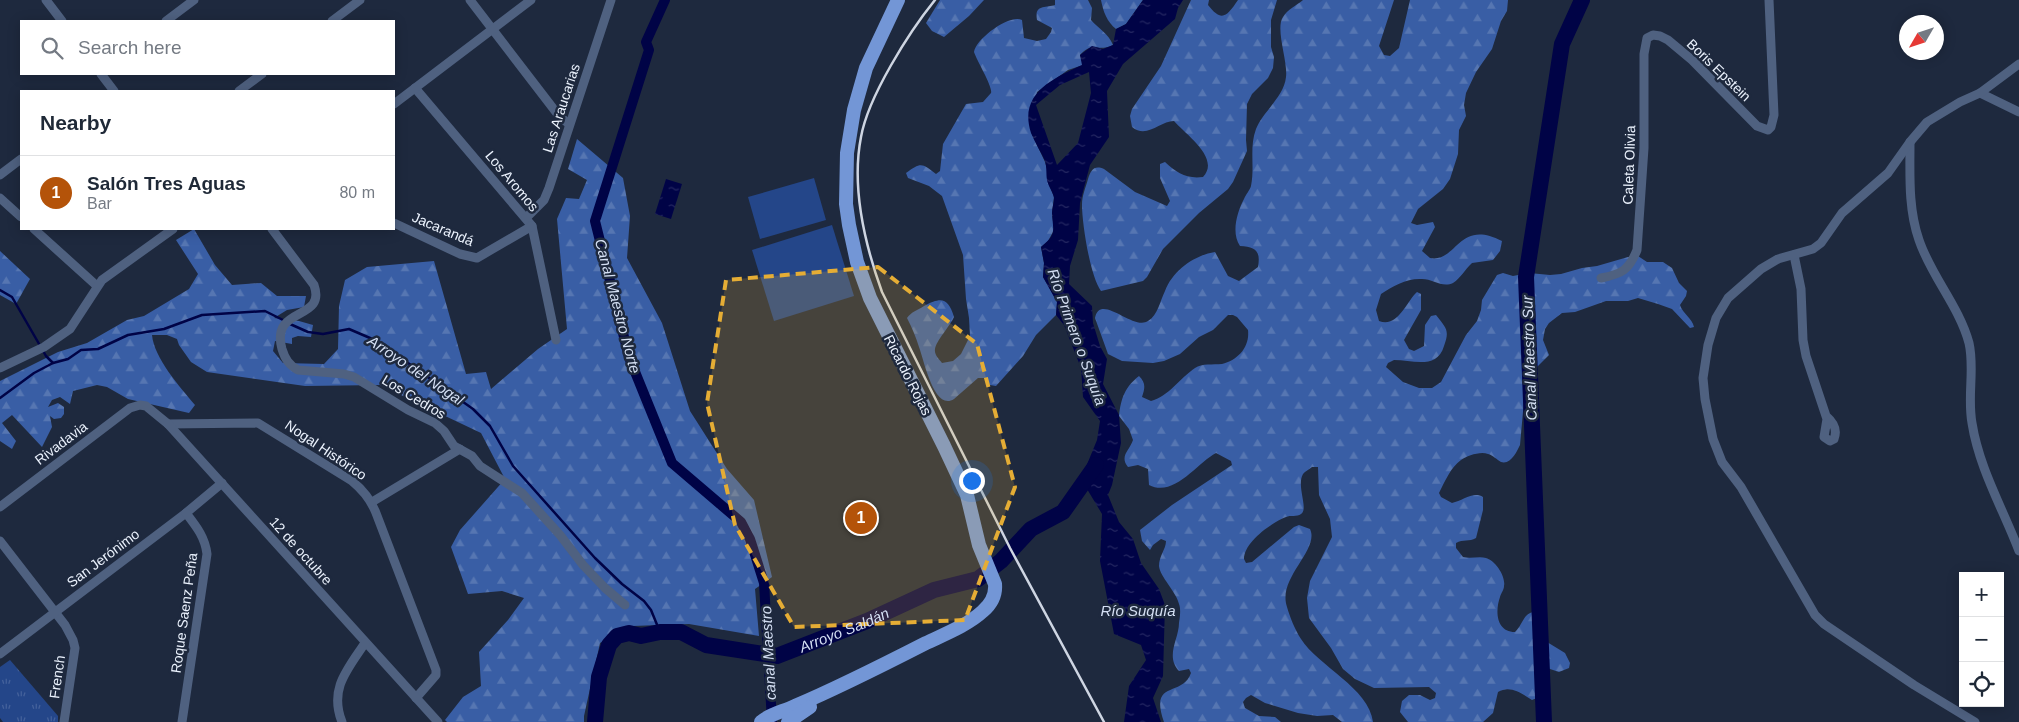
<!DOCTYPE html>
<html lang="en">
<head>
<meta charset="utf-8">
<style>
  :root { --surface:#fff; --page:#f2f2f3; --text:#1f2937; --muted:#747a83; --line:#e0e1e3; --accent:#b45309 }
  body { margin:0; font-family:Arial,sans-serif; background:var(--page); color:var(--text) }
  .controls { position:absolute; right:15px; bottom:15px; display:grid; overflow:hidden; border-radius:0px; box-shadow:0 2px 12px #0003 }
  .controls button { width:45px; height:45px; display:grid; place-items:center; padding:0; border:0; border-bottom:1px solid var(--line); background:var(--surface); color:var(--text); font:25px sans-serif }
  .compass { position:absolute; left:1899px; top:15px; width:45px; height:45px; border-radius:50%; background:var(--surface); box-shadow:0 2px 12px #0003; rotate:231deg }
  .you { position:absolute; left:971px; top:480px; width:18px; height:18px; margin:-12px; border:4px solid #fff; border-radius:50%; background:#1a73e8; box-shadow:0 0 0 8px #1a73e833 }
  .badge { display:grid; place-items:center; width:32px; height:32px; border-radius:50%; background:var(--accent); color:#fff; font-size:16px; font-weight:700 }
  .pin { position:absolute; translate:-50% -50%; border:2px solid #fff; box-shadow:0 1px 5px #0006 }
  .list { margin:0; padding:0; list-style:none }
  h2 { display:flex; justify-content:space-between; align-items:center; height:65px; margin:0; padding:0 20px; font-size:21px }
  h2 small { font-size:16px; font-weight:400; color:var(--muted) }
  .list li { display:grid; grid-template-columns:32px 1fr auto; gap:15px; align-items:center; box-sizing:border-box; height:75px; padding:0 20px; border-top:1px solid var(--line) }
  .list b { display:block; font-size:19px; white-space:nowrap }
  .list p { margin:0; font-size:16px; white-space:nowrap; color:var(--muted) }
  .list em { font-size:16px; font-style:normal; color:var(--muted) }
  .icon { flex:none; width:28px; height:28px; fill:none; stroke:currentColor; stroke-width:2; stroke-linecap:round; stroke-linejoin:round }
  .map { position:relative; flex:none; width:2019px; height:722px; overflow:hidden }
  .search { position:absolute; background:var(--surface); box-shadow:0 2px 12px #0003; left:20px; top:20px; width:375px; height:55px; display:flex; align-items:center; gap:12px; box-sizing:border-box; padding:0 18px; border-radius:0px; color:var(--muted); font-size:19px }
  .panel { position:absolute; background:var(--surface); box-shadow:0 2px 12px #0003; left:20px; top:90px; width:375px; height:140px; border-radius:0px }
  .map>svg:first-child { display:block }
  .grass { fill:url(#grass-tufts) }
  .forest { fill:url(#forest-firs) }
  .park { fill:#244689 }
  .water { fill:url(#water-ripples); fill-rule:evenodd }
  .lines { fill:none; stroke-linecap:round; stroke-linejoin:round }
  .stream { stroke:#000346; stroke-width:2.5 }
  .canal { stroke:#000346; stroke-width:10 }
  .river { stroke:#000346; stroke-width:16 }
  .street { stroke:#4f6180; stroke-width:9 }
  .primary { stroke:#7396d6; stroke-width:14 }
  .rail { stroke:#ced5e2; stroke-width:2.5 }
  .marked { fill:#e5ad35; fill-opacity:0.2; stroke:#e5ad35; stroke-width:4; stroke-dasharray:10 6; stroke-linejoin:round }
  .labels { text-anchor:middle; dominant-baseline:central; stroke-width:5; stroke-linejoin:round; paint-order:stroke }
  .street-label { font-size:14px; fill:#ebf2fd; stroke:#1e293e }
  .water-label { font-size:15px; font-style:italic; fill:#d4dff3; stroke:#1e293e }
</style>
</head>
<body>
<div class="map">
<svg width="2019" height="722" viewBox="0 0 2019 722">
  <defs>
    <pattern id="grass-tufts" width="24" height="20" patternUnits="userSpaceOnUse" patternTransform="scale(1.25)"><rect width="24" height="20" fill="#244689"/><path d="M3 7l-1-3M5 7V3M7 7l1-3M15 17l-1-3M17 17v-4M19 17l1-3" fill="none" stroke="#44619b"/></pattern>
    <pattern id="forest-firs" width="22" height="20" patternUnits="userSpaceOnUse" patternTransform="scale(1.25)"><rect width="22" height="20" fill="#395ea5"/><path d="M5 1l3.5 6h-7zM16 11l3.5 6h-7z" fill="#5676b2"/></pattern>
    <pattern id="water-ripples" width="26" height="14" patternUnits="userSpaceOnUse" patternTransform="scale(1.25)"><rect width="26" height="14" fill="#000346"/><path d="M2 4q2-2 4 0t4 0M15 11q2-2 4 0t4 0" fill="none" stroke="#252862"/></pattern>
  </defs>
  <rect width="100%" height="100%" fill="#1e293e"/>
  <polygon class="grass" points="10,660 58,716 58,722 3,722 0,718 0,667"/>
  <g class="forest">
    <polygon points="940,0 984,0 969,16 944,37 932,31 926,23"/>
    <path d="M1055,0H1088L1092,8L1091,20C1099,29 1108,33 1113,45C1096,53 1094,40 1080,55L1083,65L1068,70L1037,92L1031,132L1045,162L1048,173L1047,179L1054,197L1052,213L1054,230L1048,241L1041,247L1044,263L1043,277L1057,302L1056,315L1036,335L1023,356L996,386L990,385L984,378H978L954,399C934,412 924,360 919,347C916,337 912,328 907,318C911,312 918,310 924,306C941,297 948,297 954,317C950,326 936,341 935,349C934,355 939,359 942,363L953,361L961,354L970,336L969,318L966,299L963,255L942,196L929,186L908,178L906,173C921,162 922,163 936,174L940,171L943,144L966,104L983,102L991,93C993,87 977,61 974,52C976,39 1009,14 1022,20L1024,38L1037,41L1046,39L1051,32L1052,28L1037,20C1034,4 1046,8 1055,5Z"/>
    <path d="M1101,0H1143L1126,24L1116,29C1107,22 1103,11 1101,0Z"/>
    <path d="M1191,0H1209L1208,5C1222,23 1227,16 1238,0H1277L1271,20V47L1274,57L1273,68L1268,78L1252,94L1247,104L1246,140L1247,151L1233,182L1228,189L1199,213L1163,249L1147,277L1143,281L1101,291C1090,276 1082,223 1082,205C1082,195 1086,187 1088,179C1091,170 1094,165 1104,169L1135,192L1167,206L1170,201L1160,178V164L1165,162C1177,173 1186,179 1203,177C1221,158 1185,134 1174,121C1160,121 1147,139 1132,127L1130,116L1132,109L1161,66Z"/>
    <path d="M1303,0H1394L1379,46L1384,55L1390,56L1399,48L1410,0H1508L1507,11L1501,21L1492,49L1476,72L1466,93L1464,105L1466,116L1459,130L1458,154L1450,179L1443,189L1418,209L1411,223L1417,225L1433,222L1435,227L1422,251L1430,258C1457,263 1458,218 1502,241L1500,251L1493,260L1472,263C1465,269 1461,278 1453,283C1442,288 1433,279 1422,279C1407,278 1393,286 1381,294L1376,310L1379,321C1398,328 1406,302 1417,292L1421,294V310L1404,340L1409,349L1414,351L1424,346L1425,325L1431,316L1436,315C1446,328 1450,330 1444,346C1437,370 1413,360 1394,360L1388,363L1386,367L1403,382L1419,388H1432L1441,382L1466,335L1477,321L1481,310L1482,300L1497,275L1503,273L1513,276L1529,273L1550,275L1561,274L1582,268L1597,266L1628,257L1638,256L1647,262H1663L1672,268L1679,283L1687,291L1686,296L1680,305C1683,314 1692,318 1694,327L1690,328L1672,309L1658,304L1638,298L1628,301H1606L1575,312L1562,313L1549,323L1545,329L1543,340L1549,355L1526,378L1520,445C1517,451 1511,465 1501,462C1497,460 1493,455 1488,454C1480,451 1467,456 1461,460C1451,467 1445,481 1439,493L1441,497L1452,503C1463,501 1473,491 1483,497V510L1476,538C1469,542 1463,539 1456,543V548L1463,557C1471,559 1479,556 1486,558C1496,561 1506,577 1504,586C1504,590 1501,593 1500,597C1495,611 1496,632 1515,632C1523,625 1523,613 1534,612L1542,621L1547,642L1565,653L1570,663L1569,668L1559,672L1544,667C1529,673 1543,687 1537,698L1532,700C1521,693 1510,685 1498,692L1493,713L1483,722H1408L1400,712L1402,701L1409,695H1420L1430,700L1435,698L1436,693L1429,687L1374,688L1355,679L1343,669L1331,648L1309,618L1307,598L1310,581L1332,537L1330,519L1319,495L1318,467H1312C1310,469 1305,471 1303,474C1296,486 1309,509 1301,514C1297,517 1290,515 1286,517C1271,523 1244,542 1244,559L1246,563L1252,562L1294,527L1299,525L1310,529C1320,550 1277,578 1287,607C1290,617 1295,630 1301,639C1318,666 1369,688 1373,722H1342L1333,715L1317,716L1298,713L1265,703L1251,695L1246,698L1243,702L1245,708L1259,716L1275,717L1281,722H1164C1149,679 1182,698 1191,673L1189,669L1179,671C1165,656 1179,639 1179,623C1180,617 1181,609 1179,604C1176,591 1160,577 1159,566C1159,556 1166,549 1166,541L1161,539L1153,545L1150,550L1142,541L1140,530L1172,505L1232,465L1231,461L1216,453C1197,463 1174,498 1149,485L1148,469L1138,465L1128,467C1119,456 1130,450 1133,440L1129,429L1119,416C1121,398 1125,387 1139,376C1146,383 1145,388 1142,397L1151,401C1168,397 1180,378 1195,368C1202,363 1213,365 1222,364C1238,360 1250,347 1248,330L1237,317L1233,315H1228L1213,330L1199,337L1180,354L1164,361L1153,363L1122,361L1108,354L1095,318C1100,292 1133,331 1148,321C1158,315 1160,301 1165,291C1173,270 1195,255 1215,252L1228,276L1239,281L1258,267C1261,250 1255,247 1240,246C1231,233 1237,212 1244,199C1246,194 1250,190 1251,186C1255,166 1249,148 1256,129C1263,111 1284,97 1286,77C1288,61 1275,29 1283,17C1287,10 1297,5 1303,0Z"/>
    <path d="M577,139L623,178L630,216L627,258L662,323L690,411L727,469L754,500L772,577L755,589L759,636L689,624L632,626L600,643L584,716V722H447L445,720L463,697L481,686L479,652L508,620L524,598L502,591L468,594L451,547L460,530L505,479L481,433L380,385L305,386L207,372L191,362L179,345L177,339L167,335H152C154,358 180,387 195,405L189,413L128,399L107,387L97,385L73,391L70,404L60,397L52,400L48,407L58,403L64,407V414L61,418L54,419L50,416L52,427L42,447L12,415L2,423L16,441L12,449L0,441V381L58,352L87,343L127,320L144,316L189,289L198,274L176,240L194,229L215,265L232,285L261,283L277,296H306L304,307L287,310L274,318L299,321L313,325L311,337L298,336L292,338V344L275,341L273,351L283,363L324,364L338,349L339,306L345,280L367,267L434,261L466,374L486,372L491,389L538,349L567,329L557,219L566,198L579,199L587,180L568,169Z"/>
    <polygon points="0,251 30,279 16,304 0,295"/>
  </g>
  <g class="park">
    <polygon points="814,178 826,220 760,239 748,197"/>
    <polygon points="832,225 854,296 774,321 752,250"/>
  </g>
  <g class="water">
    <path d="M1143,0H1183L1178,8L1175,19L1123,64L1107,91L1109,137L1090,165L1080,203L1078,240L1070,266L1069,284L1092,306L1093,323L1100,346L1107,359L1103,384L1119,415L1121,443L1112,485L1108,495L1119,522L1133,539L1141,563L1159,589L1165,605L1163,676L1153,698L1161,722H1124L1129,686L1146,660L1141,645L1114,634L1100,561L1102,514L1081,479L1097,440L1100,421L1083,397L1081,368L1064,325L1056,315L1057,302L1043,277L1044,263L1041,247C1057,234 1053,231 1052,213C1052,208 1054,203 1054,198C1053,192 1048,186 1047,180C1046,174 1047,168 1045,161C1041,152 1035,143 1031,133C1018,93 1054,78 1082,65L1080,55L1092,46L1103,49L1113,45L1116,29L1126,24ZM1089,72L1091,93L1078,143L1057,165L1036,105L1060,85Z"/>
    <polygon points="666,179 682,184 671,219 655,214"/>
  </g>
  <g class="lines">
    <g class="stream">
      <polyline points="0,290 12,297 46,356 53,363 68,359 81,350 98,349 128,335 164,329 202,315 265,311 285,321"/>
      <polyline points="290,324 308,332 323,334 349,329 377,341 473,409 490,426 513,466 595,558 622,584 644,601 651,610 660,632"/>
      <polyline points="0,398 34,373 53,363"/>
    </g>
    <polyline class="canal" points="665,0 646,42 649,50 595,221 629,357 672,463 741,522 750,539 764,583 772,721"/>
    <g class="river">
      <path id="s1" d="M595,722L599,677L609,645L617,636L629,633L641,636L660,632H681L706,645L777,656L867,621L934,590L978,579L1001,561L1031,529L1063,512L1096,465"/>
      <polyline points="1544,722 1526,277 1562,44 1582,0"/>
    </g>
    <g class="street">
      <polyline points="46,0 62,21"/>
      <polyline points="470,0 559,116 569,124"/>
      <polyline points="166,21 194,0"/>
      <polyline points="332,21 360,0"/>
      <polyline points="101,74 114,91"/>
      <polyline points="415,88 532,226 556,340"/>
      <polyline points="239,91 262,74"/>
      <polyline points="1980,93 2019,112"/>
      <polyline points="394,104 531,0"/>
      <path d="M1910,142C1910,174 1908,209 1919,240C1931,276 1959,306 1969,343C1975,369 1967,396 1972,423C1979,468 2003,509 2019,551"/>
      <polyline points="0,175 21,159"/>
      <polyline points="0,198 21,217"/>
      <polyline points="526,218 544,200 549,188 611,0"/>
      <polyline points="394,223 460,254 477,258 532,226"/>
      <polyline points="34,229 97,286"/>
      <path d="M272,229L314,285C327,322 270,305 282,349C285,359 289,365 298,370L344,374L354,377L408,410L435,423L444,431L454,446L472,456L480,466L522,493L560,535L583,565L605,588L625,605"/>
      <path d="M1794,255L1801,289L1803,340L1806,356L1827,419L1824,437L1830,441L1834,439C1838,429 1833,422 1826,416"/>
      <path d="M1601,278C1622,274 1629,270 1637,250L1644,148V54L1647,38L1653,35L1660,36L1668,40L1692,60L1757,126L1768,130L1771,127L1774,115L1769,0"/>
      <polyline points="0,368 44,347 70,329 102,280 173,229"/>
      <path d="M168,424L258,423L352,481C363,490 371,500 376,513L436,670V675L416,698"/>
      <polyline points="372,502 460,449"/>
      <polyline points="0,507 130,408 140,405 146,406 168,424 438,722"/>
      <polyline points="0,541 65,625 73,640 75,648 64,722"/>
      <polyline points="0,654 186,513 222,483"/>
      <path d="M182,722L207,554C205,537 196,526 186,513"/>
      <path d="M342,722C329,689 347,670 365,643"/>
      <polyline points="1975,722 1914,685 1824,624 1815,615 1741,487 1722,462 1713,439 1705,399 1703,378 1708,345 1716,318 1728,298 1761,269 1778,259 1813,249 1821,243 1842,213 1888,173 1910,142 1927,122 1960,102 1980,93 2019,64"/>
    </g>
    <g class="primary">
      <path d="M761,722C771,713 783,712 795,706C840,687 883,665 926,643C945,634 968,625 983,611C991,604 996,595 995,584L979,545L967,495L944,446L870,298L857,262L849,225L846,204L847,153L854,110L866,68L898,0"/>
      <polyline points="788,722 810,707"/>
    </g>
    <path class="rail" d="M935,0C909,32 868,97 861,137C851,188 865,245 882,292L1010,548L1104,722"/>
  </g>
  <path class="marked" d="M878,267L977,344L1015,487L965,620L794,627L735,525L707,403L726,280Z"/>
  <g class="labels">
    <g class="street-label">
      <text transform="translate(1719 70) rotate(44)">Boris Epstein</text>
      <text transform="translate(561 108) rotate(-72)">Las Araucarias</text>
      <text transform="translate(1629 165) rotate(-88)">Caleta Olivia</text>
      <text transform="translate(512 181) rotate(50)">Los Aromos</text>
      <text transform="translate(443 229) rotate(23)">Jacarandá</text>
      <text transform="translate(908 375) rotate(63)">Ricardo Rojas</text>
      <text transform="translate(414 397) rotate(31)">Los Cedros</text>
      <text transform="translate(61 443) rotate(-37)">Rivadavia</text>
      <text transform="translate(326 450) rotate(34)">Nogal Histórico</text>
      <text transform="translate(301 551) rotate(48)">12 de octubre</text>
      <text transform="translate(103 558) rotate(-37)">San Jerónimo</text>
      <text transform="translate(184 613) rotate(-82)">Roque Saenz Peña</text>
      <text transform="translate(57 677) rotate(-82)">French</text>
    </g>
    <g class="water-label">
      <text transform="translate(618 306) rotate(75)">Canal Maestro Norte</text>
      <text transform="translate(1077 337) rotate(70)">Río Primero o Suquía</text>
      <text transform="translate(1529 358) rotate(-92)">Canal Maestro Sur</text>
      <text transform="translate(416 370) rotate(34)">Arroyo del Nogal</text>
      <text x="1138" y="610">Río Suquía</text>
      <text stroke="none"><textPath href="#s1" startOffset="328">Arroyo Saldán</textPath></text>
      <text transform="translate(768 653) rotate(-93)">canal Maestro</text>
    </g>
  </g>
</svg>
<div class="controls">
<button>+</button>
<button>−</button>
<button><svg class="icon" aria-label="locate" viewBox="0 0 24 24"><circle cx="12" cy="12" r="6"/><path d="M12 2v4M12 18v4M2 12h4M18 12h4"/></svg></button>
</div>
<svg class="compass" viewBox="-18 -18 36 36"><path d="M0-13l5 13h-10z" fill="#e53935"/><path d="M0 13l5-13h-10z" fill="#747a83"/></svg>
<div class="you"></div>
<div class="pin badge" style="left:861px;top:518px">1</div>
<div class="search"><svg class="icon" aria-label="search" viewBox="0 0 24 24"><circle cx="10" cy="10" r="6"/><path d="M15 15l6 6"/></svg>Search here</div>
<section class="panel">
<h2>Nearby<small></small></h2>
<ul class="list">
<li><span class="badge">1</span><div><b>Salón Tres Aguas</b><p>Bar</p></div><em>80 m</em></li>
</ul>
</section>
</div>
</body>
</html>
